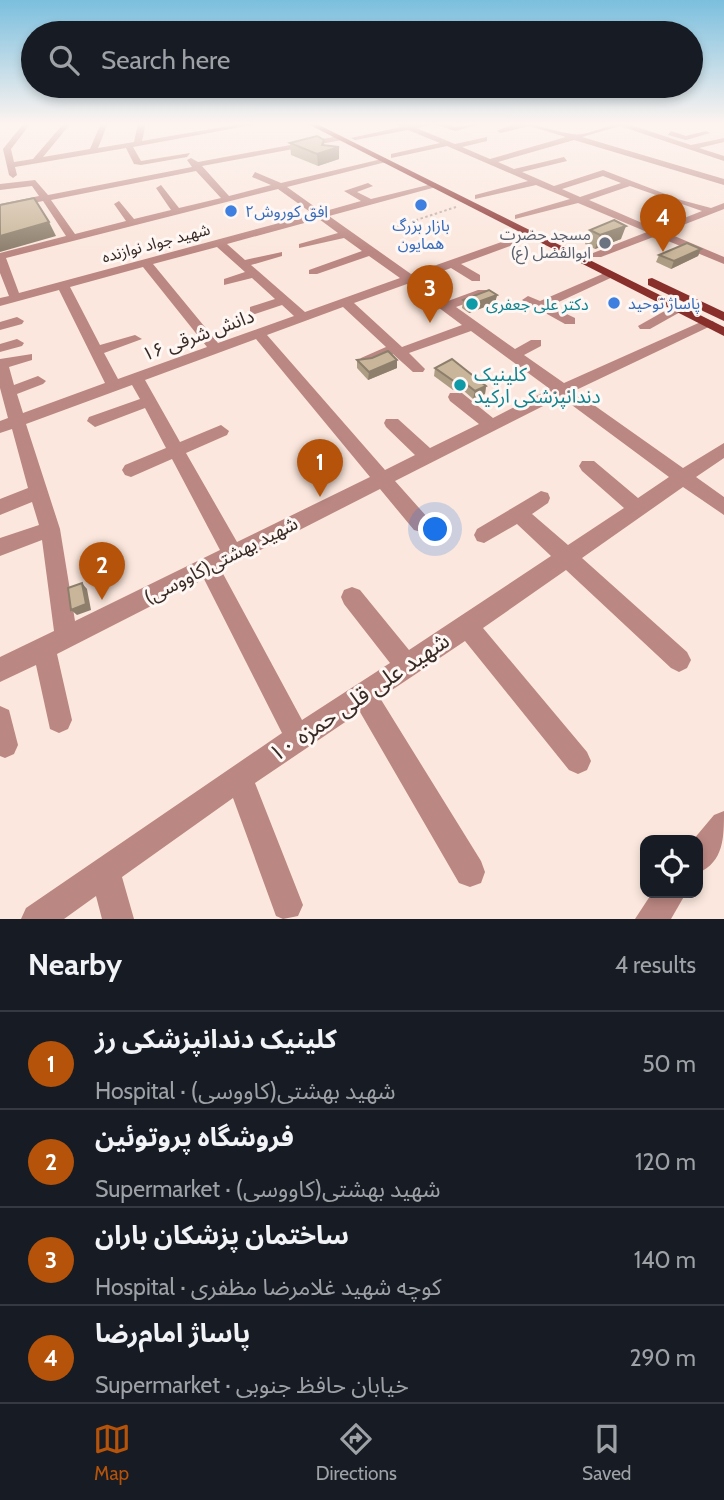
<!DOCTYPE html>
<html lang="en">
<head>
<meta charset="utf-8">
<style>
  :root { --surface:#171b24; --page:#242831; --text:#f1f3f6; --muted:#9ea1a6; --line:#363941; --accent:#b45309 }
  body { margin:0; font-family:Cabin,"Noto Sans Arabic",sans-serif; background:var(--page); color:var(--text) }
  .controls { position:absolute; right:21px; bottom:21px; display:grid; overflow:hidden; border-radius:14px; box-shadow:0 4px 10px #0003 }
  .controls button { width:63px; height:63px; display:grid; place-items:center; padding:0; border:0; border-bottom:2px solid var(--line); background:var(--surface); color:var(--text); font:35px sans-serif }
  .you { position:absolute; left:436px; top:530px; width:24px; height:24px; margin:-18px; border:5px solid #fff; border-radius:50%; background:#1a73e8; box-shadow:0 0 0 10px #1a73e833 }
  .badge { display:grid; place-items:center; width:46px; height:46px; border-radius:50%; background:var(--accent); color:#fff; font-size:23px; font-weight:700 }
  .pin { position:absolute; translate:-50% -58px; filter:drop-shadow(0 2px 4px #0008) }
  .pin::after { content:''; position:absolute; top:37px; width:24px; height:21px; background:inherit; clip-path:polygon(0 0,100% 0,50% 100%) }
  .list { margin:0; padding:0; list-style:none }
  h2 { display:flex; justify-content:space-between; align-items:center; height:91px; margin:0; padding:0 28px; font-size:30px }
  h2 small { font-size:23px; font-weight:400; color:var(--muted) }
  .list li { display:grid; grid-template-columns:46px 1fr auto; gap:21px; align-items:center; box-sizing:border-box; height:98px; padding:0 28px; border-top:2px solid var(--line) }
  .list b { display:block; font-size:26px; white-space:nowrap }
  .list p { margin:0; font-size:23px; white-space:nowrap; color:var(--muted) }
  .list em { font-size:23px; font-style:normal; color:var(--muted) }
  .icon { flex:none; width:38px; height:38px; fill:none; stroke:currentColor; stroke-width:2; stroke-linecap:round; stroke-linejoin:round }
  .map { position:relative; flex:none; width:724px; height:919px; overflow:hidden }
  .search { position:absolute; background:var(--surface); box-shadow:0 4px 10px #0003; left:21px; right:21px; top:21px; height:77px; display:flex; align-items:center; gap:18px; box-sizing:border-box; padding:0 24px; border-radius:38px; color:var(--muted); font-size:26px }
  .sheet { height:483px; background:var(--surface) }
  nav { display:flex; justify-content:space-around; align-items:center; box-sizing:border-box; height:98px; border-top:2px solid var(--line); background:var(--surface); font-size:19px; color:var(--muted) }
  nav a { display:grid; justify-items:center; gap:4px }
  nav .on { color:var(--accent) }
  .map>svg:first-child { display:block }
  .lines { fill:none; stroke-linecap:round; stroke-linejoin:round }
  .path { stroke:#bdaba2; stroke-width:2; stroke-dasharray:2.5 2.5; stroke-linecap:butt }
  .minor { fill:#bb8782; fill-rule:evenodd }
  .major { fill:#882f2c; fill-rule:evenodd }
  .wall { fill:#ad9d84 }
  .shaded-wall { fill:#8d7f6c }
  .building { fill:#c9b69a; stroke:#8d7f6c; stroke-width:2 }
  .shop-dot { fill:#3f7fe0; stroke:#fef7f4; stroke-width:2.5 }
  .worship-dot { fill:#6b7280; stroke:#fef7f4; stroke-width:2.5 }
  .culture-dot { fill:#0f9aa8; stroke:#fef7f4; stroke-width:2.5 }
  .labels { text-anchor:middle; dominant-baseline:central; stroke-width:6; stroke-linejoin:round; paint-order:stroke }
  .far-shop-label { font-size:16px; fill:#366cbe; stroke:#fef7f4; text-anchor:start }
  .far-worship-label { font-size:16px; fill:#5b616d; stroke:#fef7f4; text-anchor:end }
  .far-street-label { font-size:16px; fill:#382b25; stroke:#fef7f4 }
  .far-culture-label { font-size:16px; fill:#0d838f; stroke:#fef7f4; text-anchor:start }
  .street-label { font-size:19px; fill:#382b25; stroke:#fef7f4 }
  .culture-label { font-size:19px; fill:#0d838f; stroke:#fef7f4; text-anchor:start }
  .near-street-label { font-size:23px; fill:#382b25; stroke:#fef7f4 }
</style>
</head>
<body>
<div class="map">
<svg width="724" height="919" viewBox="0 0 724 919">
  <rect width="100%" height="100%" fill="#fbe7dd"/>
  <g class="lines">
    <polyline class="path" points="392,228 456,207"/>
    <g class="minor">
      <polygon points="24,123 31,123 11,149 14,162 33,159 64,123 71,123 43,157 90,149 101,123 108,123 98,148 134,142 138,123 146,123 142,141 246,123 263,123 133,147 141,161 190,153 187,157 141,165 134,164 126,148 15,167 17,175 13,178 9,175 3,149"/>
      <polygon points="179,123 189,123 186,125"/>
      <path d="M395,123H444L455,127L486,123L455,131L434,124L416,128L455,144L487,137V141L462,147L490,159L566,137L529,126L501,133L497,131C527,115 542,130 572,134C588,137 608,123 625,123L691,145L724,138V142L699,148L724,156V161L620,126L582,137L724,179V185L574,140L498,162L514,169L564,157L567,161L522,172L554,186L603,170L681,200L711,208L724,203V209L665,232L724,257V264L656,236L601,257H593V253L647,232L578,203L515,219V215L570,199L536,185L475,199V195L528,181L447,146L391,158V154L440,143L408,130L355,140L351,138L401,127ZM603,176L621,183L580,197L562,189ZM630,186L702,211L656,229L589,200Z"/>
      <polygon points="671,131 686,136 706,131 710,133 686,140 668,135"/>
      <path d="M339,136L342,140L202,166L229,196L271,185L252,177L255,172L281,183L386,158V162L287,187L322,212L361,201L344,191L368,183L373,186L357,192L371,199L436,183V187L329,216L411,274L527,233H535V237L461,264L480,275V281H472L451,268L418,280L448,301L478,290H486V296L456,307L515,349L531,340H541V346L524,355L564,383L703,321H713L715,324L574,391L683,468L724,443V458L696,477L724,497V515L683,487L582,558L687,652L691,660L687,668L679,672L671,668L566,570L483,628L587,752L591,761L587,770L578,774L569,770L465,641L380,698L481,861L485,872L481,883L470,887L459,883L360,712L255,783L303,905L298,916L283,919L276,916L233,798L122,877L134,919H102L96,896L64,919H21L26,908L282,733L204,579L57,654L72,720L68,729L59,733L50,729L36,665L0,682V657L54,631L42,540L0,556V538L39,525L32,502L0,515V499L28,488L12,429L0,433V421L8,418L0,388V359L32,354V360L9,367L14,385L38,376L46,381L43,384L17,394L23,413L105,383L59,290L0,306V298L9,296L0,273V253L66,236L43,201L0,210V204L39,196L32,186L0,190V184L35,180L48,195L192,167L187,160L191,158L198,162ZM196,171L221,198L179,208L161,185L156,188L171,210L134,219L119,201L114,204L126,221L75,234L51,200ZM278,189L313,214L19,293L6,258ZM319,219L338,233L299,244V248L344,238L362,251L309,270V274H317L369,256L400,278L305,312L251,265L282,256V252L245,260L227,244ZM217,247L245,272L224,279V285L252,278L275,299L250,307V313L255,314L282,305L294,316L218,343L153,264ZM143,267L207,347L118,379L104,353L142,339L135,335L100,345L70,287ZM407,284L462,325L402,347L354,303ZM343,307L386,347L361,358L359,361L361,364H371L393,354L413,372H423L425,369L409,353L471,331L550,389L493,418L462,393H450L448,397L450,401L479,424L430,448L398,419H386L384,423L386,427L415,455L385,470L267,335ZM256,339L370,477L237,542L186,453L227,435L229,431L221,425L180,442L145,380ZM132,385L140,399L89,417L87,421L95,427L145,408L166,448L125,465L122,470L125,475L131,477L172,459L220,550L75,621L60,529L26,424ZM561,397L669,477L638,498L594,461H582L579,466L582,471L624,508L568,545L532,514L548,503L550,498L548,493L541,491L477,529L474,535L477,541L484,543L517,524L551,556L409,650L360,590L352,587L344,590L341,597L344,604L390,663L302,720L221,570L380,489L414,530L421,532L428,530L431,524L428,518L395,481Z"/>
      <polygon points="607,272 617,275 550,306 575,318 575,324 565,324 522,300 528,296 540,301"/>
      <polygon points="677,304 683,308 682,311 650,329 640,329 638,326"/>
      <polygon points="17,317 24,321 22,324 0,330 0,322"/>
      <polygon points="17,339 24,343 22,346 0,352 0,344"/>
      <polygon points="0,706 9,710 18,745 14,754 5,758 0,756"/>
      <path d="M724,811C724,837 724,862 698,873V840H693L714,815Z"/>
      <polygon points="652,893 686,893 671,919 635,919"/>
    </g>
    <g class="major">
      <polygon points="306,123 315,123 724,327 724,336"/>
      <polygon points="652,278 724,312 724,321 648,285 648,279"/>
    </g>
  </g>
  <g class="wall">
    <polygon points="290,143 324,145 339,147 339,159 318,166 291,155"/>
    <polygon points="590,230 621,239 595,249 585,244"/>
    <polygon points="701,249 698,256 671,269 656,262 659,255"/>
    <polygon points="497,295 495,303 469,313 462,308 463,300"/>
    <polygon points="357,360 397,360 397,368 368,380 357,368"/>
    <polygon points="435,368 486,386 485,394 473,399 464,391 453,390 434,376"/>
  </g>
  <g class="shaded-wall">
    <polygon points="324,140 324,152 339,147 339,159 318,166 317,154"/>
    <polygon points="49,222 56,236 0,252 0,236"/>
    <polygon points="626,226 621,239 595,249 600,235"/>
    <polygon points="701,249 698,256 671,269 674,261"/>
    <polygon points="497,295 495,303 469,313 470,305"/>
    <polygon points="397,360 397,368 368,380 369,372"/>
    <polygon points="486,386 485,394 473,399 475,391"/>
    <polygon points="82,583 87,589 91,610 77,615 71,610"/>
  </g>
  <g class="building">
    <polygon points="317,136 324,140 322,145 339,147 317,154 290,143"/>
    <polygon points="34,198 49,222 0,236 0,205"/>
    <polygon points="614,220 626,226 600,235 590,230"/>
    <polygon points="687,243 701,249 674,261 659,255"/>
    <polygon points="489,290 497,295 470,305 463,300"/>
    <polygon points="388,351 397,360 369,372 357,360 372,358"/>
    <polygon points="452,359 486,386 475,391 465,383 455,382 435,368"/>
    <polygon points="82,583 86,604 71,610 68,588"/>
  </g>
  <linearGradient id="sky" x2="0" y2="1"><stop stop-color="#7bbfde"/><stop offset="0.49" stop-color="#fdf4f0"/><stop offset="1" stop-color="#fdf4f0" stop-opacity="0"/></linearGradient>
  <rect width="724" height="252" fill="url(#sky)"/>
  <g class="shop-dot">
    <circle cx="421" cy="205" r="7"/>
    <circle cx="231" cy="211" r="7"/>
    <circle cx="614" cy="303" r="7"/>
  </g>
  <circle class="worship-dot" cx="605" cy="243" r="7"/>
  <g class="culture-dot">
    <circle cx="472" cy="304" r="7"/>
    <circle cx="460" cy="385" r="7"/>
  </g>
  <g class="labels">
    <g class="far-shop-label">
      <text x="245" y="211">افق کوروش۲</text>
      <text x="421" y="225" text-anchor="middle">بازار بزرگ<tspan x="421" dy="18">همایون</tspan></text>
      <text x="628" y="303">پاساژ توحید</text>
    </g>
    <g class="far-worship-label">
      <text x="591" y="234">مسجد حضرت<tspan x="591" dy="18">ابوالفضل (ع)</tspan></text>
    </g>
    <g class="far-street-label">
      <text transform="translate(156 243) rotate(-15)">شهید جواد نوازنده</text>
    </g>
    <g class="far-culture-label">
      <text x="486" y="304">دکتر علی جعفری</text>
    </g>
    <g class="street-label">
      <text transform="translate(198 335) rotate(-20)">دانش شرقی ۱۶</text>
      <text transform="translate(221 560) rotate(-27)">شهید بهشتی(کاووسی)</text>
    </g>
    <g class="culture-label">
      <text x="474" y="374">کلینیک<tspan x="474" dy="22">دندانپزشکی ارکید</tspan></text>
    </g>
    <g class="near-street-label">
      <text transform="translate(359 697) rotate(-34)">شهید علی قلی حمزه ۱۰</text>
    </g>
  </g>
</svg>
<div class="controls">
<button><svg class="icon" aria-label="locate" viewBox="0 0 24 24"><circle cx="12" cy="12" r="6"/><path d="M12 2v4M12 18v4M2 12h4M18 12h4"/></svg></button>
</div>
<div class="you"></div>
<div class="pin badge" style="left:320px;top:497px">1</div>
<div class="pin badge" style="left:102px;top:600px">2</div>
<div class="pin badge" style="left:430px;top:323px">3</div>
<div class="pin badge" style="left:663px;top:252px">4</div>
<div class="search"><svg class="icon" aria-label="search" viewBox="0 0 24 24"><circle cx="10" cy="10" r="6"/><path d="M15 15l6 6"/></svg>Search here</div>
</div>
<section class="sheet">
<h2>Nearby<small>4 results</small></h2>
<ul class="list">
<li><span class="badge">1</span><div><b>کلینیک دندانپزشکی رز</b><p>Hospital · شهید بهشتی(کاووسی)</p></div><em>50 m</em></li>
<li><span class="badge">2</span><div><b>فروشگاه پروتوئین</b><p>Supermarket · شهید بهشتی(کاووسی)</p></div><em>120 m</em></li>
<li><span class="badge">3</span><div><b>ساختمان پزشکان باران</b><p>Hospital · کوچه شهید غلامرضا مظفری</p></div><em>140 m</em></li>
<li><span class="badge">4</span><div><b>پاساژ امام‌رضا</b><p>Supermarket · خیابان حافظ جنوبی</p></div><em>290 m</em></li>
</ul>
</section>
<nav>
<a class="on"><svg class="icon" aria-label="map" viewBox="0 0 24 24"><path d="M3 6l6-2 6 2 6-2v14l-6 2-6-2-6 2zM9 4v14M15 6v14"/></svg>Map</a>
<a><svg class="icon" aria-label="directions" viewBox="0 0 24 24"><path d="M12 3l9 9-9 9-9-9zM9 14v-3h6M13 9l2 2-2 2"/></svg>Directions</a>
<a><svg class="icon" aria-label="saved" viewBox="0 0 24 24"><path d="M7 4h10v16l-5-4-5 4z"/></svg>Saved</a>
</nav>
</body>
</html>
